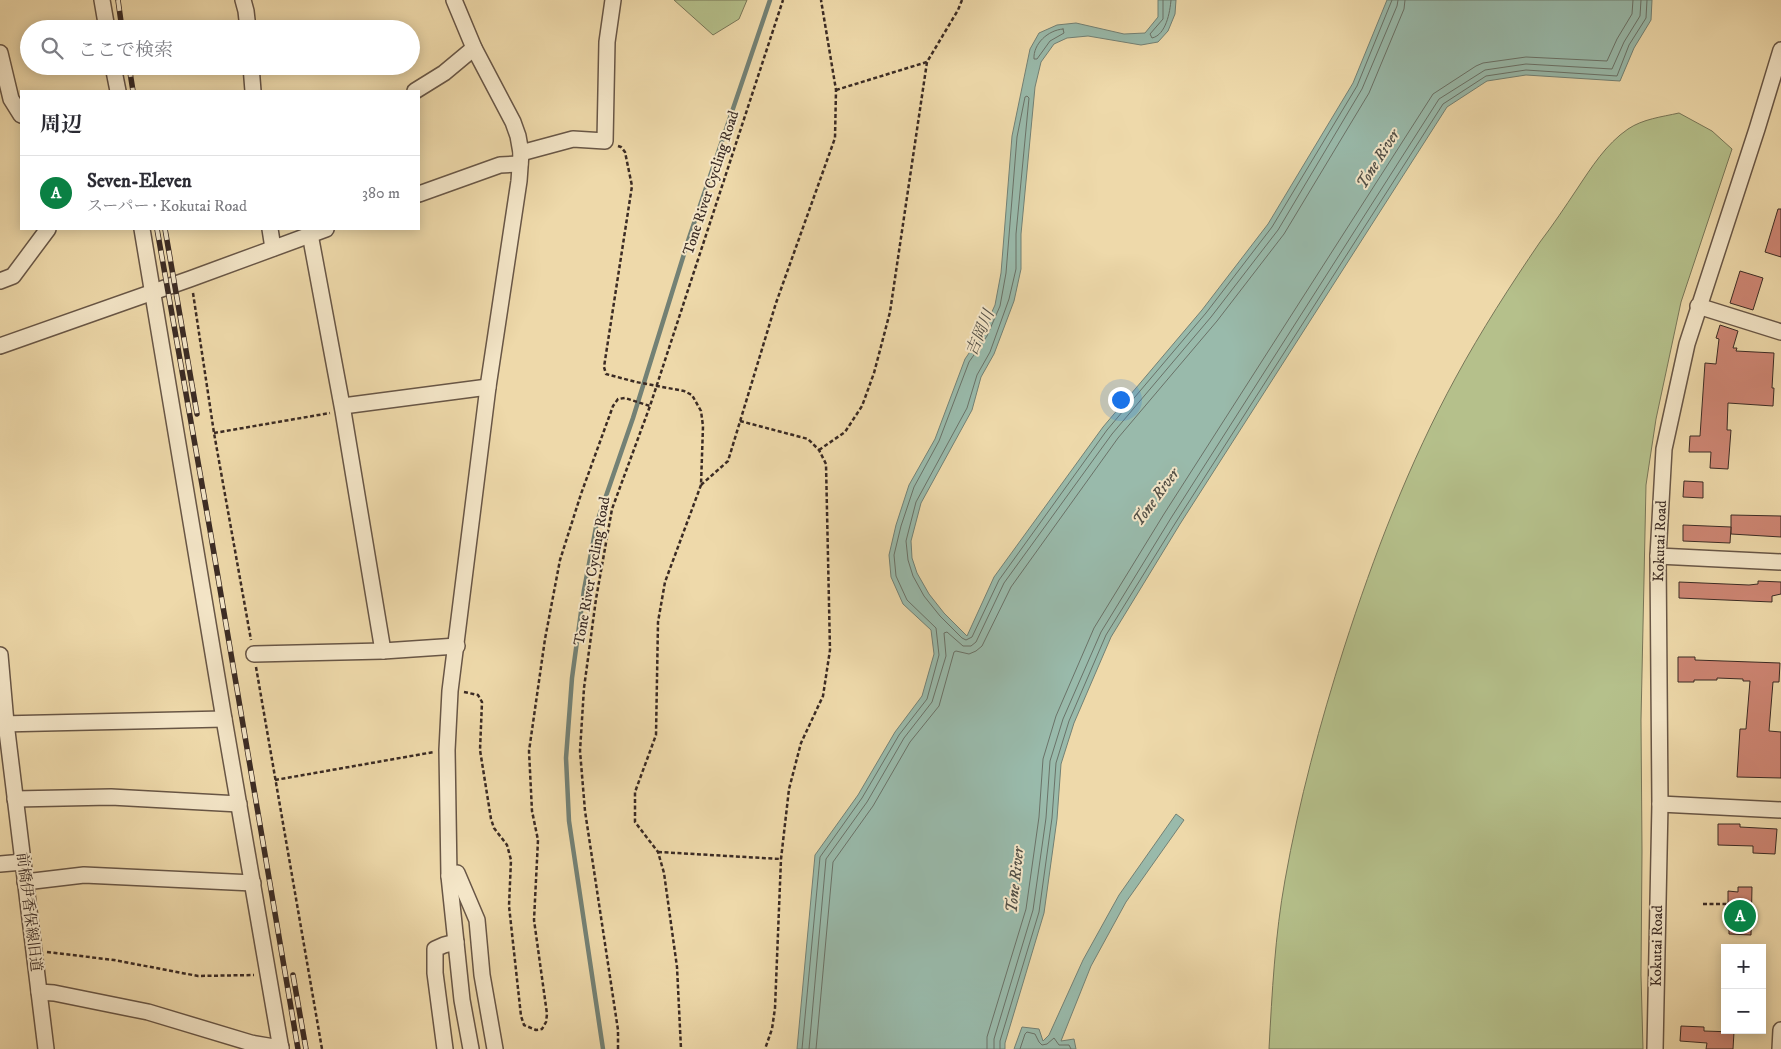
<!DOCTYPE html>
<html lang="ja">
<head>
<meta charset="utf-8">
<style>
  :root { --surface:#fff; --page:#f2f2f3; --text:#2b2b33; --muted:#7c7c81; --line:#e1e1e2; --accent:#0b8043 }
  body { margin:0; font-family:"IM FELL DW Pica","Noto Serif JP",serif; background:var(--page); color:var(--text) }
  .controls { position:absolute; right:15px; bottom:15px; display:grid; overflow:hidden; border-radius:0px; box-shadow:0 2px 12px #0003 }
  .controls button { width:45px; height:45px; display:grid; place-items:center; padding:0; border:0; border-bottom:1px solid var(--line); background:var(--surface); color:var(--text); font:25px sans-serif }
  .you { position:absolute; left:1120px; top:399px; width:18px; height:18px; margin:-12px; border:4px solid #fff; border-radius:50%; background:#1a73e8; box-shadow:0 0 0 8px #1a73e833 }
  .badge { display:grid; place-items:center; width:32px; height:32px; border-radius:50%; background:var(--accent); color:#fff; font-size:16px; font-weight:700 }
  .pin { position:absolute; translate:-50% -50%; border:2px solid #fff; box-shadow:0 1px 5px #0006 }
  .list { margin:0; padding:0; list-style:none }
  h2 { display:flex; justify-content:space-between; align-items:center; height:65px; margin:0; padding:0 20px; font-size:21px }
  h2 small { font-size:16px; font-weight:400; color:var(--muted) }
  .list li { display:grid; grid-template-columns:32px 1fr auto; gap:15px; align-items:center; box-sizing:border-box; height:75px; padding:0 20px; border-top:1px solid var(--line) }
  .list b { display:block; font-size:19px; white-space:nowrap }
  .list p { margin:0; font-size:16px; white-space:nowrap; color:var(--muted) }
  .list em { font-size:16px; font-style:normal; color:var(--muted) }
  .icon { flex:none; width:28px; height:28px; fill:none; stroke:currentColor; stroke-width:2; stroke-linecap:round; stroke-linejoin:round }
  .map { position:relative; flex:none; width:1781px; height:1049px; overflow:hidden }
  .search { position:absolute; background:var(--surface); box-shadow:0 2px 12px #0003; left:20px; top:20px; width:400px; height:55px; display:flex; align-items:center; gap:12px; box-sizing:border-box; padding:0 18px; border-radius:28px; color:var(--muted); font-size:19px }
  .panel { position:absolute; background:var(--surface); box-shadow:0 2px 12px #0003; left:20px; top:90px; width:400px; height:140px; border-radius:0px }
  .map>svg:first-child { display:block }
  .green { fill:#b5c08b; stroke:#787658 }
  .water { fill:#99baab; stroke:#738175 }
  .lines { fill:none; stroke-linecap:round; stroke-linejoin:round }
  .shore { stroke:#6a7268; stroke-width:1 }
  .stream { stroke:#738175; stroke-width:4.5 }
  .building { fill:#ce8674; stroke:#3b2b24 }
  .minor-casing { stroke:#685646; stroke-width:18 }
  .path { stroke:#3b2b24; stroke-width:2.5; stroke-dasharray:4 2.5; stroke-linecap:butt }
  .minor { stroke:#f4e6c8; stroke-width:15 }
  .rail-casing { stroke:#3b2b24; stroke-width:5.5 }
  .rail { stroke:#f4e6c8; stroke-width:4; stroke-dasharray:11; stroke-linecap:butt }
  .labels { text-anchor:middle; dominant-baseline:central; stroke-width:4; stroke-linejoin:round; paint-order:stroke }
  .street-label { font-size:15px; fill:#3b2b24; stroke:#f4e6c8 }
  .water-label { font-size:16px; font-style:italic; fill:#524f46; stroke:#f4e6c8 }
</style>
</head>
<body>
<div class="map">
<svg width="1781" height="1049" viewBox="0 0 1781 1049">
  <rect width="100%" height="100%" fill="#eed9aa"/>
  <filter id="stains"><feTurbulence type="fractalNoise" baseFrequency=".004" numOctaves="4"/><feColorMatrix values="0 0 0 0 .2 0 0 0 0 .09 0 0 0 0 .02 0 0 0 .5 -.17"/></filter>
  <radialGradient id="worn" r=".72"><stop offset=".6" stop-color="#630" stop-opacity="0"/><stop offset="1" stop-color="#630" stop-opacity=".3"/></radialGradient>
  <g class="green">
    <polygon points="674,0 747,0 739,19 713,35"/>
    <path d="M1679,113L1712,131L1732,149L1681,302L1656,419L1646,485L1641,720L1642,851L1641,975L1643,1049H1269C1272,993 1275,935 1285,880C1299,801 1320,723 1344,648C1374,555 1409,463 1456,377C1481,331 1510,286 1540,242C1553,225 1565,207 1577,189C1591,168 1606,144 1628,129C1643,119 1661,117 1679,113Z"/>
  </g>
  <g class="water">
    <polygon points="1158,0 1176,0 1175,14 1168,31 1158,42 1141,45 1088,36 1067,38 1054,44 1041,62 1035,87 1021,234 1021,269 1014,301 994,354 981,377 972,410 921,503 911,541 912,558 917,573 929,594 944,613 967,636 994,577 1103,427 1202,310 1268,224 1353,83 1387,0 1652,0 1651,20 1634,48 1620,81 1526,75 1487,81 1447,107 1180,524 1111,637 1074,723 1061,764 1057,819 1044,913 1005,1043 1005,1049 797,1049 815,855 858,795 895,732 922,696 934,654 931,630 903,604 891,577 889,555 896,525 909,485 935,439 965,359 982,334 995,305 1001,273 1012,136 1030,49 1039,33 1057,25 1076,23 1124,34 1145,33 1158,17"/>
    <polygon points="1176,814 1184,820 1126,902 1091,966 1061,1041 1074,1039 1076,1049 1014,1049 1022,1027 1039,1029 1043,1041 1049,1035 1083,960 1119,895"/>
  </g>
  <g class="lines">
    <g class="shore">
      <path d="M1163,0V19L1150,34L1152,38C1166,35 1170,12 1171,0"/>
      <path d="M1063,29L1064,33L1050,41L1037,59H1034C1033,44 1048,30 1063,29Z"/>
      <polyline points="802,1049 820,857 862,798 899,735 927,699 939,655 936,628 907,600 896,576 894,555 901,526 914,487 939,441 969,362 987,336 1000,306 1006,273 1017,137 1025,97 1027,96 1029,98 1016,234 1016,269 1009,299 990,352 977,375 967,408 916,502 906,541 908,560 913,576 924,596 940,616 962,638 966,640 972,637 999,580 1107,430 1206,313 1272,227 1357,86 1392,0"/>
      <polyline points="809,1049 826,859 867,802 904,738 932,702 946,656 944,633 947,632 963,646 971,646 976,642 1004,583 1112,434 1211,317 1278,230 1362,89 1397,6 1398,0"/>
      <polyline points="816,1049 833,862 873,806 910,742 939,706 954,652 956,651 969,654 976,651 982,646 1011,587 1118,438 1217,321 1284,234 1369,93 1404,9 1405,0"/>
      <polyline points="987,1049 987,1037 1026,909 1039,817 1043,759 1056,716 1094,628 1164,514 1433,94 1476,66 1483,63 1526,57 1607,61 1617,39 1632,14 1633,0"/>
      <polyline points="994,1049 994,1039 1033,910 1046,818 1050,761 1063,719 1101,632 1171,518 1439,99 1485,70 1526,64 1612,69 1624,42 1640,16 1641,0"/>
      <polyline points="1000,1049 1000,1041 1039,912 1052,818 1056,763 1069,721 1106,635 1176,522 1443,104 1486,76 1526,70 1617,76 1629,45 1646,18 1647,0"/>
      <polyline points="1020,1049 1025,1034 1027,1032 1035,1034 1039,1042 1042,1045 1047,1044 1054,1038 1059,1045 1069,1045 1071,1049"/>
    </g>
    <polyline class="stream" points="603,1049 569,821 566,758 572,678 584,590 597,522 633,418 689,238 770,0"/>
  </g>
  <g class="building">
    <polygon points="1778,209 1781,209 1781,257 1765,252"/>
    <polygon points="1740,271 1763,278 1753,310 1730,303"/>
    <polygon points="1720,325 1738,331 1733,348 1737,348 1736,351 1774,353 1772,388 1774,388 1773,406 1728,403 1727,430 1731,430 1728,469 1710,468 1711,452 1689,452 1690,436 1700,436 1705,363 1716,364 1719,339 1716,338"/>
    <polygon points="1684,481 1703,482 1703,498 1683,497"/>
    <polygon points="1731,515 1781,516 1781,537 1731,534"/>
    <polygon points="1683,525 1731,527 1730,543 1683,541"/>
    <polygon points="1758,581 1781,582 1781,594 1772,596 1772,602 1679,598 1679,582 1749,585 1758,584"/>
    <polygon points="1678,657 1695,657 1695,660 1780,663 1779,682 1773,682 1769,731 1781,732 1781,778 1737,777 1740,729 1746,729 1750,681 1743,681 1743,679 1717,678 1717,680 1694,680 1694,682 1678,682"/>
    <polygon points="1718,824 1740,824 1740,827 1777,829 1775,854 1753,853 1753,846 1718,845"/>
    <polygon points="1738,887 1752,887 1751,935 1729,934 1729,928 1728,928 1728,891 1738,892"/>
    <polygon points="1681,1026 1704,1027 1704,1031 1734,1032 1733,1049 1706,1049 1707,1043 1680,1041"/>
  </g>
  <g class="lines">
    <defs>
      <g id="minor">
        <polyline points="102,0 107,29"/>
        <polyline points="243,0 246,11 248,29"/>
        <polyline points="454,0 474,48 513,122 518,136 521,153 519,181 488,387 450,691 447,750 449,876 462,1000 471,1049"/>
        <polyline points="0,53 11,99 21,115"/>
        <polyline points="113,66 118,91"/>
        <polyline points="251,66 253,91"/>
        <polyline points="415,91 444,73 474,48"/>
        <polyline points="521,153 573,139 605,141 607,42 613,0"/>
        <polyline points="419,194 500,165 520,164"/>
        <polyline points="142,229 224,719 281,1049"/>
        <polyline points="270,229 273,248"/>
        <polyline points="310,234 343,411 383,651"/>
        <polyline points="0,281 13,276 48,229"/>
        <polyline points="1698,306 1781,332"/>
        <polyline points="0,346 190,279 326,229"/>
        <polyline points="343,406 488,387"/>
        <polyline points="1658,556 1781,562"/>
        <polyline points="254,654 383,651 457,646"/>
        <polyline points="0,655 6,723 46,1049"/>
        <polyline points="0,724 224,719"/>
        <polyline points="15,799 111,797 239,804"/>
        <polyline points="1660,804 1781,810"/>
        <polyline points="0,864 23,862"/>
        <polyline points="449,876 457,873 477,920 482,975 495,1049"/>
        <polyline points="25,882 84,875 253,883"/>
        <polyline points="39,992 54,993 148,1012 251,1043 274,1047 281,1047"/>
        <polyline points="445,1049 435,973 435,949 444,945 456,942"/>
        <polyline points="1655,1049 1660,804 1658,556 1664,449 1687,344 1757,129 1781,50"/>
        <polyline points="1780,1049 1781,1030"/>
      </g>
    </defs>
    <use href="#minor" class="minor-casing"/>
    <g class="path">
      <polyline points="836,90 927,62"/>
      <polyline points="618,146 621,147 625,152 632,186 604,367 606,374 636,382 684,391 692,395 701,411 703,426 701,485 665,582 658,622 656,735 635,792 635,822 658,852 664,873 677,967 681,1049"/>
      <polyline points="193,293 214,433 251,640"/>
      <polyline points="740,421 808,439 819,450 826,464 830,650 823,696 801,743 789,789 781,859 775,1008 772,1029 765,1049"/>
      <polyline points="214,433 330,413"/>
      <polyline points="819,450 845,432 862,406 874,373 890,312 927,62 958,10 962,0"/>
      <polyline points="701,485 728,461 776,303 835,138 836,90 821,0"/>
      <polyline points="256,667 322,1049"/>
      <polyline points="464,692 478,695 482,702 480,750 491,819 494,828 507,845 511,860 509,906 521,1016 524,1025 536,1030 542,1029 546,1022 547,1014 534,920 538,840 532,811 529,751 545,639 560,560 581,494 613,406 618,399 625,398 650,406"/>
      <polyline points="275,780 434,752"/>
      <polyline points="658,852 781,859"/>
      <polyline points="1703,904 1728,904"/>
      <polyline points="47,952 114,960 198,976 254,975"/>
      <polyline points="618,1049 618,1030 585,811 580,751 584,688 596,599 612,509 650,406 783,0"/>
    </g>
    <use href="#minor" class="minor"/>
    <defs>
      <g id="rail">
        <polyline points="118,0 122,29"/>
        <polyline points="129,66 133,91"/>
        <polyline points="157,229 210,530 298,1049"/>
        <polyline points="165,229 197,414"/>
        <polyline points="293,975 306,1049"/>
      </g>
    </defs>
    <use href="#rail" class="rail-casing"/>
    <use href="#rail" class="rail"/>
  </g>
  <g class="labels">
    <g class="street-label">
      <text transform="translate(711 183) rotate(-72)">Tone River Cycling Road</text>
      <text transform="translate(1660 541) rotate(-88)">Kokutai Road</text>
      <text transform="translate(592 571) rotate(-80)">Tone River Cycling Road</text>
      <text transform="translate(29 912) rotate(83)">前橋伊香保線旧道</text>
      <text transform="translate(1657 946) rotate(-89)">Kokutai Road</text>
    </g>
    <g class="water-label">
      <text transform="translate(1378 159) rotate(-58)">Tone River</text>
      <text transform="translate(980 333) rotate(-67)">吉岡川</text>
      <text transform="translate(1156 497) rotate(-54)">Tone River</text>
      <text transform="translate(1015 880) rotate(-84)">Tone River</text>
    </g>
  </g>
  <rect width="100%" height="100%" filter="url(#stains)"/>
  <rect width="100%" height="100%" fill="url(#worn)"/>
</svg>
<div class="controls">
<button>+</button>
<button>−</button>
</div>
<div class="you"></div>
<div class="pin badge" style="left:1740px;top:916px">A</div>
<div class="search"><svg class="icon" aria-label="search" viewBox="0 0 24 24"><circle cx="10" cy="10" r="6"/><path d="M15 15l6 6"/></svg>ここで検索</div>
<section class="panel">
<h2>周辺<small></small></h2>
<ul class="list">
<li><span class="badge">A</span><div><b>Seven-Eleven</b><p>スーパー · Kokutai Road</p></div><em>380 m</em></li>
</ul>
</section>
</div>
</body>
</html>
